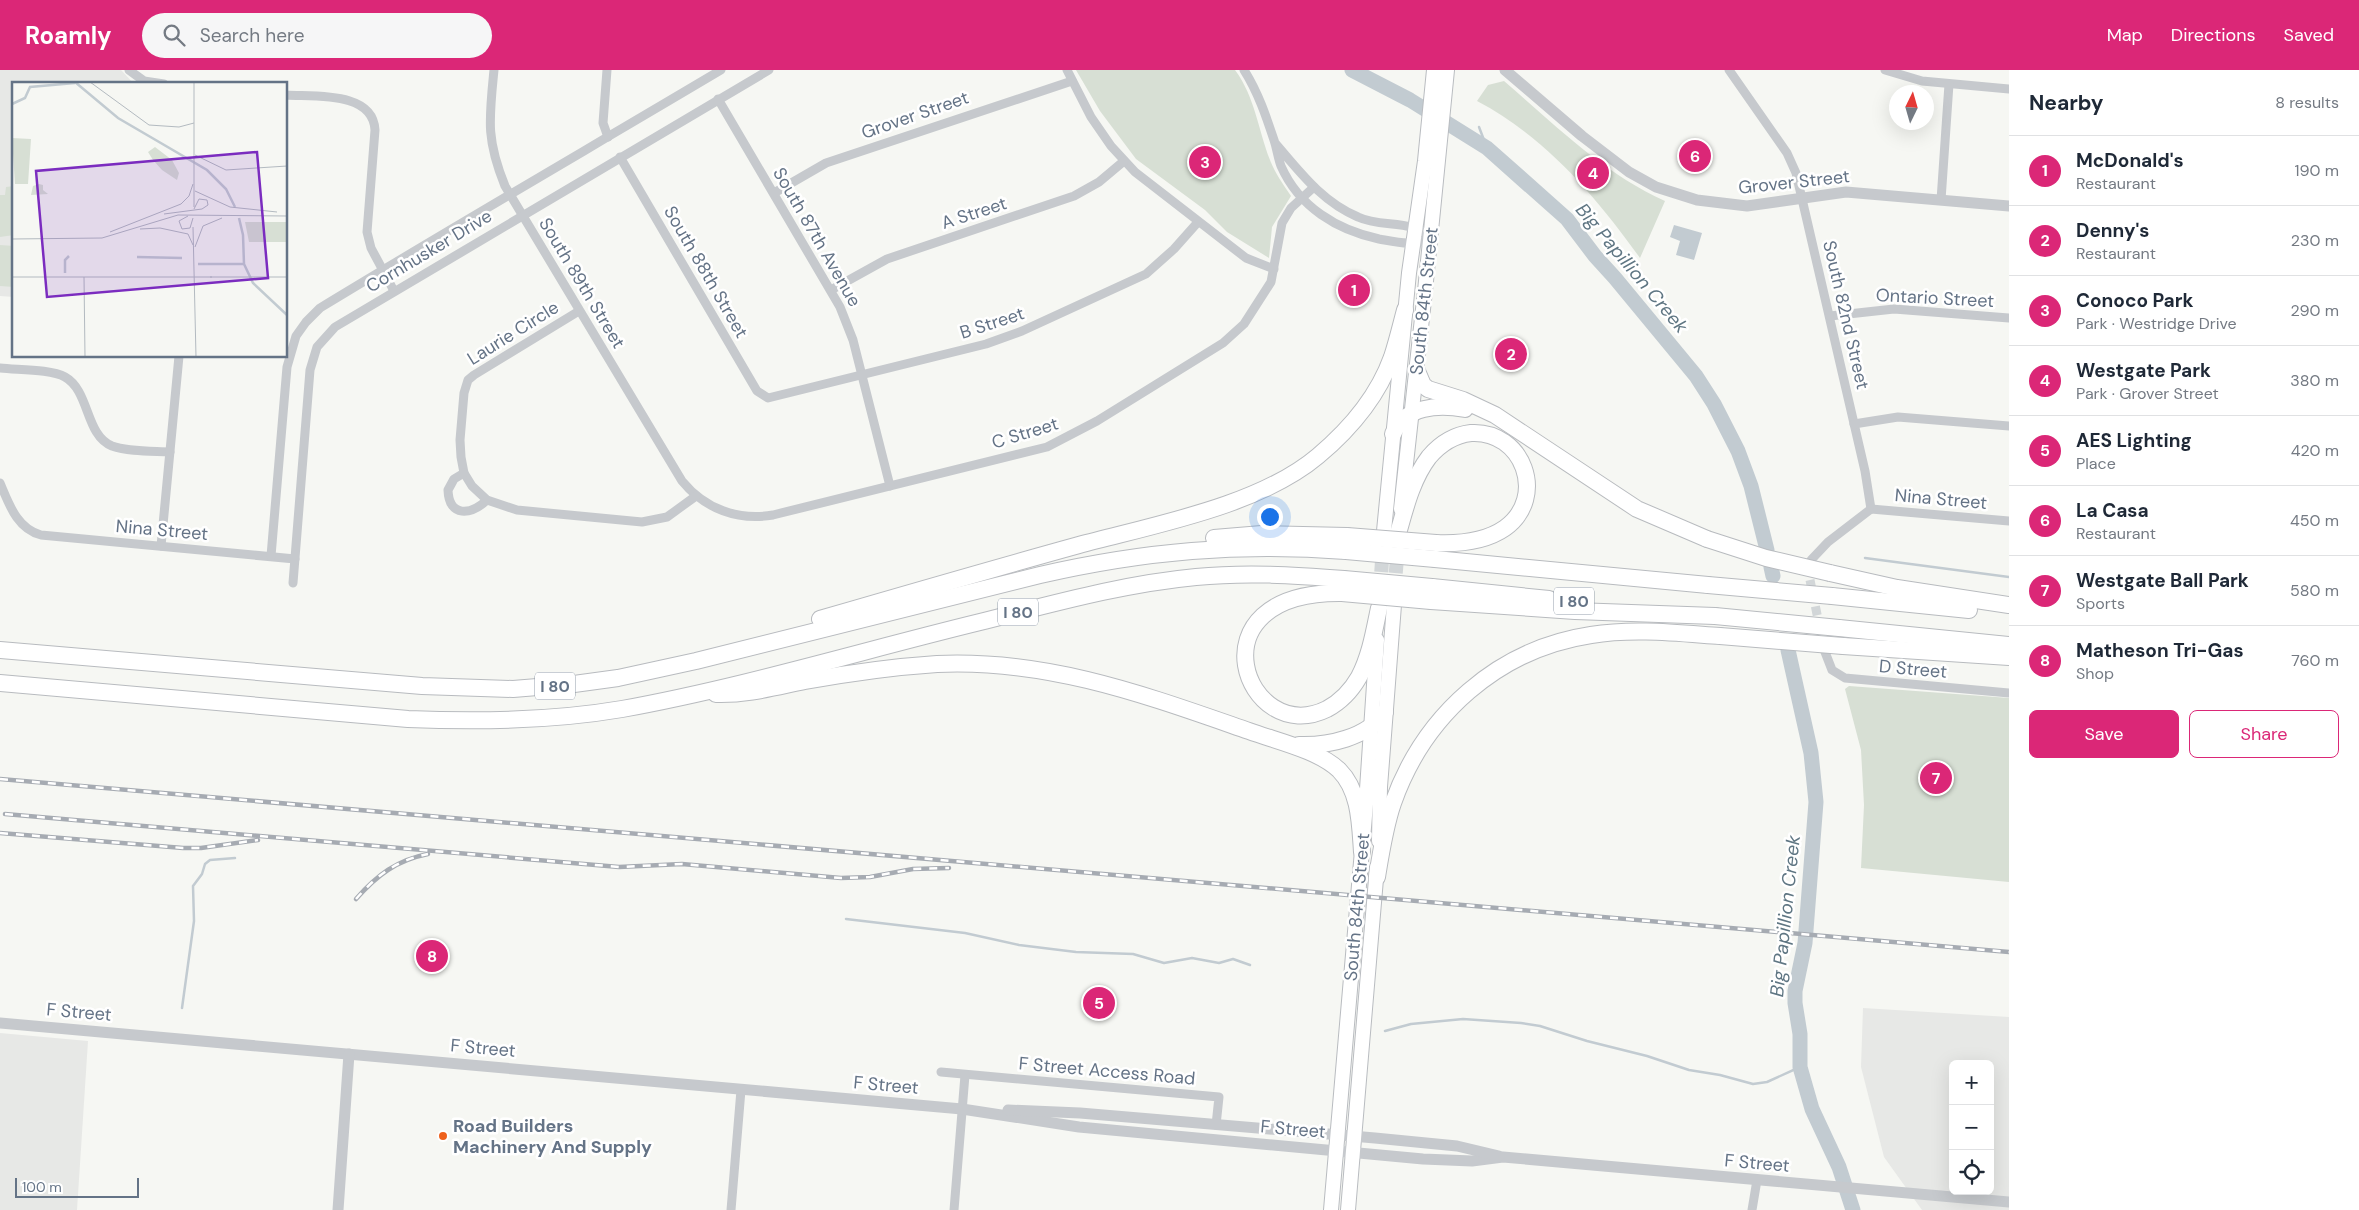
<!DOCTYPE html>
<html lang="en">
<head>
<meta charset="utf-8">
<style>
  :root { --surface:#fff; --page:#f6f6f7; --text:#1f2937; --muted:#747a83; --line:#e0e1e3; --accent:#db2777 }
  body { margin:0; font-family:"DM Sans",sans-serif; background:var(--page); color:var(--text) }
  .controls { position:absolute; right:15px; bottom:15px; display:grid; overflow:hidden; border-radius:8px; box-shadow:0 5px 20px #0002 }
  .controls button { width:45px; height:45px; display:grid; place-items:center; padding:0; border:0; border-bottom:1px solid var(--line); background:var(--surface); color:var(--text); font:25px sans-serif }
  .compass { position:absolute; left:1889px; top:15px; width:45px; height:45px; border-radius:50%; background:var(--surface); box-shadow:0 5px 20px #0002; rotate:5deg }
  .scale { position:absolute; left:15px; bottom:12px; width:124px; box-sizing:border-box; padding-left:5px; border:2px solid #647386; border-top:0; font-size:14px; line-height:18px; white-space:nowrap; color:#647386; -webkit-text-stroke:4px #fff; paint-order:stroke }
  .you { position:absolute; left:1269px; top:446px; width:18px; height:18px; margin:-12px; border:4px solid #fff; border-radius:50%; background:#1a73e8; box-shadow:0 0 0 8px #1a73e833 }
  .badge { display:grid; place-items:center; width:32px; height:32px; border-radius:50%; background:var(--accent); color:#fff; font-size:16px; font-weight:700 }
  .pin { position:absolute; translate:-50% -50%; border:2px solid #fff; box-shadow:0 1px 5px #0006 }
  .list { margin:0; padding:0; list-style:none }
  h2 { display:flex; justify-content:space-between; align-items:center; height:65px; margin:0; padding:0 20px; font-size:21px }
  h2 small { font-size:16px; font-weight:400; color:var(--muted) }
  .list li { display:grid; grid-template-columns:32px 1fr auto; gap:15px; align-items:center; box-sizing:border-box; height:70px; padding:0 20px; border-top:1px solid var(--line) }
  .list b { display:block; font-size:19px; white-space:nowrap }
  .list p { margin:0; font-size:16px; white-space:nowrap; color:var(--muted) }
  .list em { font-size:16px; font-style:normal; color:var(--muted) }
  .actions { display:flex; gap:10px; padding:15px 20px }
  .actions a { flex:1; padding:11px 0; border:1px solid var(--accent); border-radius:8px; text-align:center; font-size:18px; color:var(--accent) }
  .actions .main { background:var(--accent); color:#fff }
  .icon { flex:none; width:28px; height:28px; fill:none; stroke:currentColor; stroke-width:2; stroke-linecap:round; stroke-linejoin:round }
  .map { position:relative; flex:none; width:2009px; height:1140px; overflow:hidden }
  header { display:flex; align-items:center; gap:30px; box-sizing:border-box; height:70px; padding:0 25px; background:var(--accent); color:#fff }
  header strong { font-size:24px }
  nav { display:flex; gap:28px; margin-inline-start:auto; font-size:18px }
  .search { width:350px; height:45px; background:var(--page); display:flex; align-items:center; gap:12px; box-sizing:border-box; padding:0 18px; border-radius:28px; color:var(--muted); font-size:19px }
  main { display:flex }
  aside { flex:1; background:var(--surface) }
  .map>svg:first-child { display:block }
  .built { fill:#e7e8e6; fill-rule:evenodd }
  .green { fill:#d7dfd4 }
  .water { fill:#c2cbd1 }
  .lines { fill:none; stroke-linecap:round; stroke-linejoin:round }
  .stream { stroke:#c2cbd1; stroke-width:2.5 }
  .river { stroke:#c2cbd1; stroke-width:15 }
  .minor-tunnel { stroke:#d2d6d8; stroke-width:9; stroke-dasharray:9 4.5; stroke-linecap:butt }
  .primary-tunnel { stroke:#d2d6d8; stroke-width:14; stroke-dasharray:14 7; stroke-linecap:butt }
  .primary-casing { stroke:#b9bcc0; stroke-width:16 }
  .motorway-casing { stroke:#b8bbbf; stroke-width:18 }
  .minor { stroke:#c6c9cd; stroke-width:9 }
  .tertiary { stroke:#c6c9cd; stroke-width:11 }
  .primary { stroke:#fff; stroke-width:14 }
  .motorway { stroke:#fff; stroke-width:16 }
  .rail-casing { stroke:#a6abb2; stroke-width:4.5 }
  .rail { stroke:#fff; stroke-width:2.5; stroke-dasharray:8; stroke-linecap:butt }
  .motorway-bridge-casing { stroke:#b8bbbf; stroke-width:18; stroke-linecap:butt }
  .motorway-bridge { stroke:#fff; stroke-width:16 }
  .poi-dot { fill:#ee611c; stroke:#fff; stroke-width:2 }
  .labels { text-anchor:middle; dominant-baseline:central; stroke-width:5; stroke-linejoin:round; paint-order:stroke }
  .shield { fill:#fff; stroke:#929daa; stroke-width:1 }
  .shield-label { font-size:16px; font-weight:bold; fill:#647386 }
  .street-label { font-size:18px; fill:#647386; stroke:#fff }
  .poi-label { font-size:18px; font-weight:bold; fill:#647386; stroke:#fff; text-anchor:start }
  .water-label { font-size:19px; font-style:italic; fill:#5f7683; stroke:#fff }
  .inset-river { fill:none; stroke:#c2cbd1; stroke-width:2.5 }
  .inset-road { fill:none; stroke:#b3bac0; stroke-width:1 }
  .view { fill:#7b2cbf; fill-opacity:0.15; stroke:#7b2cbf; stroke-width:2.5 }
  .inset-edge { fill:none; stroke:#647386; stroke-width:2.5 }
</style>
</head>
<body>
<header>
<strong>Roamly</strong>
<div class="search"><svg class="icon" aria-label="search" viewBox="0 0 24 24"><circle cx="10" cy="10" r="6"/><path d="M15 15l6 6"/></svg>Search here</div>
<nav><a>Map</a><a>Directions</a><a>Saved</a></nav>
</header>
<main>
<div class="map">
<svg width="2009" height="1140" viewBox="0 0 2009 1140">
  <rect width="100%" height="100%" fill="#f6f7f3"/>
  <g class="built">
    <polygon points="0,0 121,0 134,14 14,14 14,227 0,226"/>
    <path d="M1863,938L2009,947V1140H1922L1884,1087L1861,997ZM1953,994H1990V1121H1953Z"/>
    <polygon points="0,963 88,971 77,1140 0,1140"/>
  </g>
  <g class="green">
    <path d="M1076,0H1235C1255,27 1258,59 1270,90C1275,103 1283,114 1291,126L1272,157L1269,188L1227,162L1205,140L1136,89L1100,41Z"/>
    <path d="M1504,11C1555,55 1603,103 1665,131L1640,188C1596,126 1544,66 1477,31L1488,15Z"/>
    <polygon points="14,116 14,165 0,167 0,125 5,125 6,117"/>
    <polygon points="0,175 14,176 14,217 0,216"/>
    <polygon points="1849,616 2009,628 2009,812 1861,798 1864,735 1861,680 1845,619"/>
  </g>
  <polygon class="water" points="1674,155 1702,163 1694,190 1676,185 1680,171 1670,167"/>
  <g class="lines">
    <g class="stream">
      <polyline points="1479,57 1487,78"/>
      <polyline points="1865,488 2009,507"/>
      <polyline points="846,849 965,863 1019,875 1076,882 1133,884 1164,893 1192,888 1219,893 1233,889 1250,895"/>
      <polyline points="182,938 194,851 193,816 202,804 205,794 210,790 235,788"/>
      <polyline points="1385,961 1411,954 1463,949 1521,953 1540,956 1587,971 1647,986 1689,1000 1720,1005 1753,1014 1767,1012 1800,997"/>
    </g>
    <g class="river">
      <polyline points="1352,0 1410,30 1487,78 1567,149 1595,186 1615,208 1696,306 1714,334 1738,381 1751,416 1767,480"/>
      <polyline points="1771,497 1773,506"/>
      <polyline points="1788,580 1811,683 1816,732 1805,873 1795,921 1795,933 1800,964 1800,997 1812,1039 1839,1097 1853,1140"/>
    </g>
    <polyline class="minor-tunnel" points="1810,510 1820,559"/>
    <g class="primary-tunnel">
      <polyline points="1380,523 1383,474"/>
      <polyline points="1394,524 1398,476"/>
    </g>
    <defs>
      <g id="primary">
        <polyline points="1401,439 1425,221 1447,0"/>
        <polyline points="1384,461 1409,203 1425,91 1434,0"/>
        <polyline points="1379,771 1380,717 1394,535"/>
        <polyline points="1331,1140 1366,734 1377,570"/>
        <polyline points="1348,1140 1377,797"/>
      </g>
      <g id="motorway">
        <polyline points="1417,301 1423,315 1428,319 1463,330 1495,345 1637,439 1707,469"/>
        <path d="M1393,364C1405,336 1438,334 1465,339"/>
        <path d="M1399,460C1406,435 1413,408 1429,387C1440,374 1454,365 1471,363C1523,360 1548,427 1505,458C1485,472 1460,474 1436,473"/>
        <polyline points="1214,468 1262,464 1347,466"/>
        <polyline points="1435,489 1708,515"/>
        <polyline points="1830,503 1897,518 2009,535"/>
        <polyline points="1432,517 1549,529"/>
        <path d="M1342,523C1187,521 1246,679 1327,639C1340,632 1351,621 1359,607C1370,586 1374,562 1379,538"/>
        <polyline points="1832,526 1969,540"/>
        <polyline points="1431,531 1575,541 1715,546"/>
        <path d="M820,549C906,524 992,499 1079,475C1153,455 1259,436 1318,386C1349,360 1378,326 1392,287C1397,272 1401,255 1405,240"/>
        <polyline points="1839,558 2009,575"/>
        <polyline points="1843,576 2009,587"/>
        <path d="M0,580L422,616L513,619L574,614L618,608L696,591L1040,505C1145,481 1238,473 1346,481"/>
        <path d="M0,613L408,649C479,652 552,651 622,639C743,617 861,581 980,552C1052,534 1122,514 1196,507C1245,502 1294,505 1344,509"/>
        <path d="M716,624C747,625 775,617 805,611C849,603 892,597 937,594C1049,589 1145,625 1249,661C1276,671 1318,680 1339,700C1360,721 1360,754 1362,782"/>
        <path d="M1299,675C1328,676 1367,668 1385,642"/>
        <path d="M1377,807C1381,782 1385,756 1393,733C1424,645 1498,579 1591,565C1633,558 1677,563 1720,566"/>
      </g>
    </defs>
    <use href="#primary" class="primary-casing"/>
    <use href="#motorway" class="motorway-casing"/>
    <g class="minor">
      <polyline points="129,0 144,11 164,14"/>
      <path d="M494,0C489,50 486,69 505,116L682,411C705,439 738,451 773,445L1047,377L1097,351L1223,273L1244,254L1271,212L1282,153L1291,138L1314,117"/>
      <polyline points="607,0 603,53 608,67"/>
      <polyline points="1067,0 1091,47 1111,76 1135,102 1246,188 1274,199"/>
      <path d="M1244,0C1258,22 1266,46 1274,70C1277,79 1278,88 1281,96C1299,137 1337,160 1379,169C1396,172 1415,177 1431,168C1413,149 1381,158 1358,147C1322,132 1300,102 1275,73"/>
      <polyline points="1729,0 1787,83 1796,103 1865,401 1871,439"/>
      <polyline points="1885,0 1922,11 2009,19"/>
      <path d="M286,25C315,27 373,21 375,60L367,162L371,178L394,221"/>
      <polyline points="718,29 840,237 853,270 890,416"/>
      <polyline points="620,87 757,321 768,328 986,274 1022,261 1146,204 1174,179 1198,152"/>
      <polyline points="774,123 826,93 1072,11"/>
      <polyline points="1941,130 1949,14"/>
      <polyline points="831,220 887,189 1074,126 1099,112 1124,91"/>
      <polyline points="579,241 474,305 468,310 464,323 460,370 461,387 464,403 472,416 487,430 517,440 642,452 667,447 696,426"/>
      <polyline points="1830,246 1894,239 2009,248"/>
      <path d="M0,298C17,300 51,299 65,307C90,321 85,365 112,376C129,382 152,381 170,382"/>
      <polyline points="1854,354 1898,347 2009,356"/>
      <path d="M464,403L454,409L448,420C449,448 471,445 487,430"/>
      <path d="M0,413C9,434 17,459 41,465L295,489"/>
      <polyline points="1871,439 2009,451"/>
      <polyline points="161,476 179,286"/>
      <path d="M271,486L287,297L296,266L306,252L320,238C453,157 588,79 721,0"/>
      <polyline points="1811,490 1828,472 1871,439"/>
      <polyline points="293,513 310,300 317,277 335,257 769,0"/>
      <polyline points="1825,582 1832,600 1845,608 2009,623"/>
      <polyline points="941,1002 1219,1027 1216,1055"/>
      <polyline points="731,1140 741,1020"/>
      <polyline points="954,1140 965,1005"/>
      <polyline points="1752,1140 1757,1110"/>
    </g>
    <g class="tertiary">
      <polyline points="1505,0 1582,66 1629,102 1656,117 1697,130 1747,136 1846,122 2009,136"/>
      <polyline points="0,953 962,1039 1079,1057 1423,1089 1472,1091 1503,1087 2009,1132"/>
      <polyline points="1008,1040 1080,1043 1375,1068 1457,1076 1499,1086"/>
      <polyline points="338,1140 349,984"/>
    </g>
    <use href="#primary" class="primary"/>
    <use href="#motorway" class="motorway"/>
    <defs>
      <g id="rail">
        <polyline points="0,709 2009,882"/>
        <polyline points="5,744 619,797 682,794 841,808 870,807 913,799 949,798"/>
        <polyline points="0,763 183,778 201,778 258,770"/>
        <path d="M356,829C377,805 397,790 428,784"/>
      </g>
    </defs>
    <use href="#rail" class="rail-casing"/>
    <use href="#rail" class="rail"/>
    <defs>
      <g id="motorway-bridge">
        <polyline points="1347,466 1436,473"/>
        <polyline points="1707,469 1766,488 1830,503"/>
        <polyline points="1346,481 1435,489"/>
        <polyline points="1344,509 1432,517"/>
        <polyline points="1708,515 1832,526"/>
        <polyline points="1342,523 1431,531"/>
        <polyline points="1715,546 1839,558"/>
        <polyline points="1720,566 1843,576"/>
      </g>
    </defs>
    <use href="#motorway-bridge" class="motorway-bridge-casing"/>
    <use href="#motorway-bridge" class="motorway-bridge"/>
  </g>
  <circle class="poi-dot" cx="443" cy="1066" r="5"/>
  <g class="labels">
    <g class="shield">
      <rect x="1554" y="517.5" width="40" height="27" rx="4"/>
      <rect x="998" y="528.5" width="40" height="27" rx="4"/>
      <rect x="535" y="602.5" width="40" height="27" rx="4"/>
    </g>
    <g class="shield-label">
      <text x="1574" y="531">I 80</text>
      <text x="1018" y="542">I 80</text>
      <text x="555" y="616">I 80</text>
    </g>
    <g class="street-label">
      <text transform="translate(915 45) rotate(-19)">Grover Street</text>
      <text transform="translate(1794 112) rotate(-6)">Grover Street</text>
      <text transform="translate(974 143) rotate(-18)">A Street</text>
      <text transform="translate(817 167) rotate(60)">South 87th Avenue</text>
      <text transform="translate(429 181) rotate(-31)">Cornhusker Drive</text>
      <text transform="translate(706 202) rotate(60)">South 88th Street</text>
      <text transform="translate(582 213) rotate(59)">South 89th Street</text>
      <text transform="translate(1935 228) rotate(3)">Ontario Street</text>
      <text transform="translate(1424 231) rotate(-84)">South 84th Street</text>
      <text transform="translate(1846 245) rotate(77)">South 82nd Street</text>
      <text transform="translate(992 253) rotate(-18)">B Street</text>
      <text transform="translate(513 263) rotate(-32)">Laurie Circle</text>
      <text transform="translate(1025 363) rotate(-17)">C Street</text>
      <text transform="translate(1941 429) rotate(5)">Nina Street</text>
      <text transform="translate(162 460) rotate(5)">Nina Street</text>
      <text transform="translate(1913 599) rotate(5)">D Street</text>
      <text transform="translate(1357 837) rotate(-85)">South 84th Street</text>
      <text transform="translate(79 942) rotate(5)">F Street</text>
      <text transform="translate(483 978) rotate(5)">F Street</text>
      <text transform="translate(1107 1001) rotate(5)">F Street Access Road</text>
      <text transform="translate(886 1015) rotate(5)">F Street</text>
      <text transform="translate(1293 1059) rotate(5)">F Street</text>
      <text transform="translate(1757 1093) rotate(5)">F Street</text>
    </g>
    <g class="poi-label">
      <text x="453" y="1056">Road Builders<tspan x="453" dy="21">Machinery And Supply</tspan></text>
    </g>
    <g class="water-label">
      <text transform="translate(1632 198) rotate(50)">Big Papillion Creek</text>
      <text transform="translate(1785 846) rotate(-84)">Big Papillion Creek</text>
    </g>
  </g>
  <g transform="translate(12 12)">
    <rect width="275" height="275" fill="#f6f7f3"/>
    <path d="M0,56L19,57L16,102H3ZM143,65L160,78L167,91L165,98L150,88L141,78L136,70ZM27,102L31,103V108L36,112L19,113L21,104ZM233,140H275V160H237Z" fill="#d7dfd4"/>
    <path class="inset-river" d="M63,0L106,36L195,88L214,107L223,125M0,22L13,16L18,5L63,1M227,136L231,153L232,182L241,201L275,233M125,175L170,176M186,182H232M53,191V178L57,174"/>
    <path class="inset-road" d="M78,0L137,43L167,45L182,41M182,0V125M183,73L214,88L275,84M183,109L218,125L265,130M152,132L190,127L196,123L195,118L187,117L182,127M176,134L167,139L170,147L178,146L181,136M181,145L184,275M128,147L148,146L176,152L181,163M98,150L169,122L177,114L181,102M0,157L90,156L166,133L275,134M183,165L191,144L210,136M0,195H200M72,195L73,275M198,195H275"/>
    <path class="view" d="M245,70L256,196L35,215L24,89Z"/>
    <rect width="275" height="275" class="inset-edge"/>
  </g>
</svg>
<div class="controls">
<button>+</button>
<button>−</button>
<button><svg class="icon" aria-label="locate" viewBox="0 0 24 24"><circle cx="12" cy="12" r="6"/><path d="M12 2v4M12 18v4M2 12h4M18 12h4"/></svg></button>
</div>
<svg class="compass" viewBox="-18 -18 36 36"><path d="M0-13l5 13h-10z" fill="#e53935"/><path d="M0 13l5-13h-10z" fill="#747a83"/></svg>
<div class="scale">100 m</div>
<div class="you"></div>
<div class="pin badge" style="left:1354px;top:220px">1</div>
<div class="pin badge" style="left:1511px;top:284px">2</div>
<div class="pin badge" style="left:1205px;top:92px">3</div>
<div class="pin badge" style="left:1593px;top:103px">4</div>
<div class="pin badge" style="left:1099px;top:933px">5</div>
<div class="pin badge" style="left:1695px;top:86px">6</div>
<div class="pin badge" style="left:1936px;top:708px">7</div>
<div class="pin badge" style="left:432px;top:886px">8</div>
</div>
<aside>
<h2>Nearby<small>8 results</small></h2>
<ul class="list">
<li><span class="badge">1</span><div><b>McDonald's</b><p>Restaurant</p></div><em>190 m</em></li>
<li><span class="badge">2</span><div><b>Denny's</b><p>Restaurant</p></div><em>230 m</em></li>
<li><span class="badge">3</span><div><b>Conoco Park</b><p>Park · Westridge Drive</p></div><em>290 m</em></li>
<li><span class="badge">4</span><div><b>Westgate Park</b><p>Park · Grover Street</p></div><em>380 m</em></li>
<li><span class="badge">5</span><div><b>AES Lighting</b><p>Place</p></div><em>420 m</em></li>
<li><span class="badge">6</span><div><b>La Casa</b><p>Restaurant</p></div><em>450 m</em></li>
<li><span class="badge">7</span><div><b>Westgate Ball Park</b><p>Sports</p></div><em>580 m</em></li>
<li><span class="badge">8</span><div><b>Matheson Tri-Gas</b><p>Shop</p></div><em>760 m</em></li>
</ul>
<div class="actions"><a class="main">Save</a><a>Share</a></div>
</aside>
</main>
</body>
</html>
